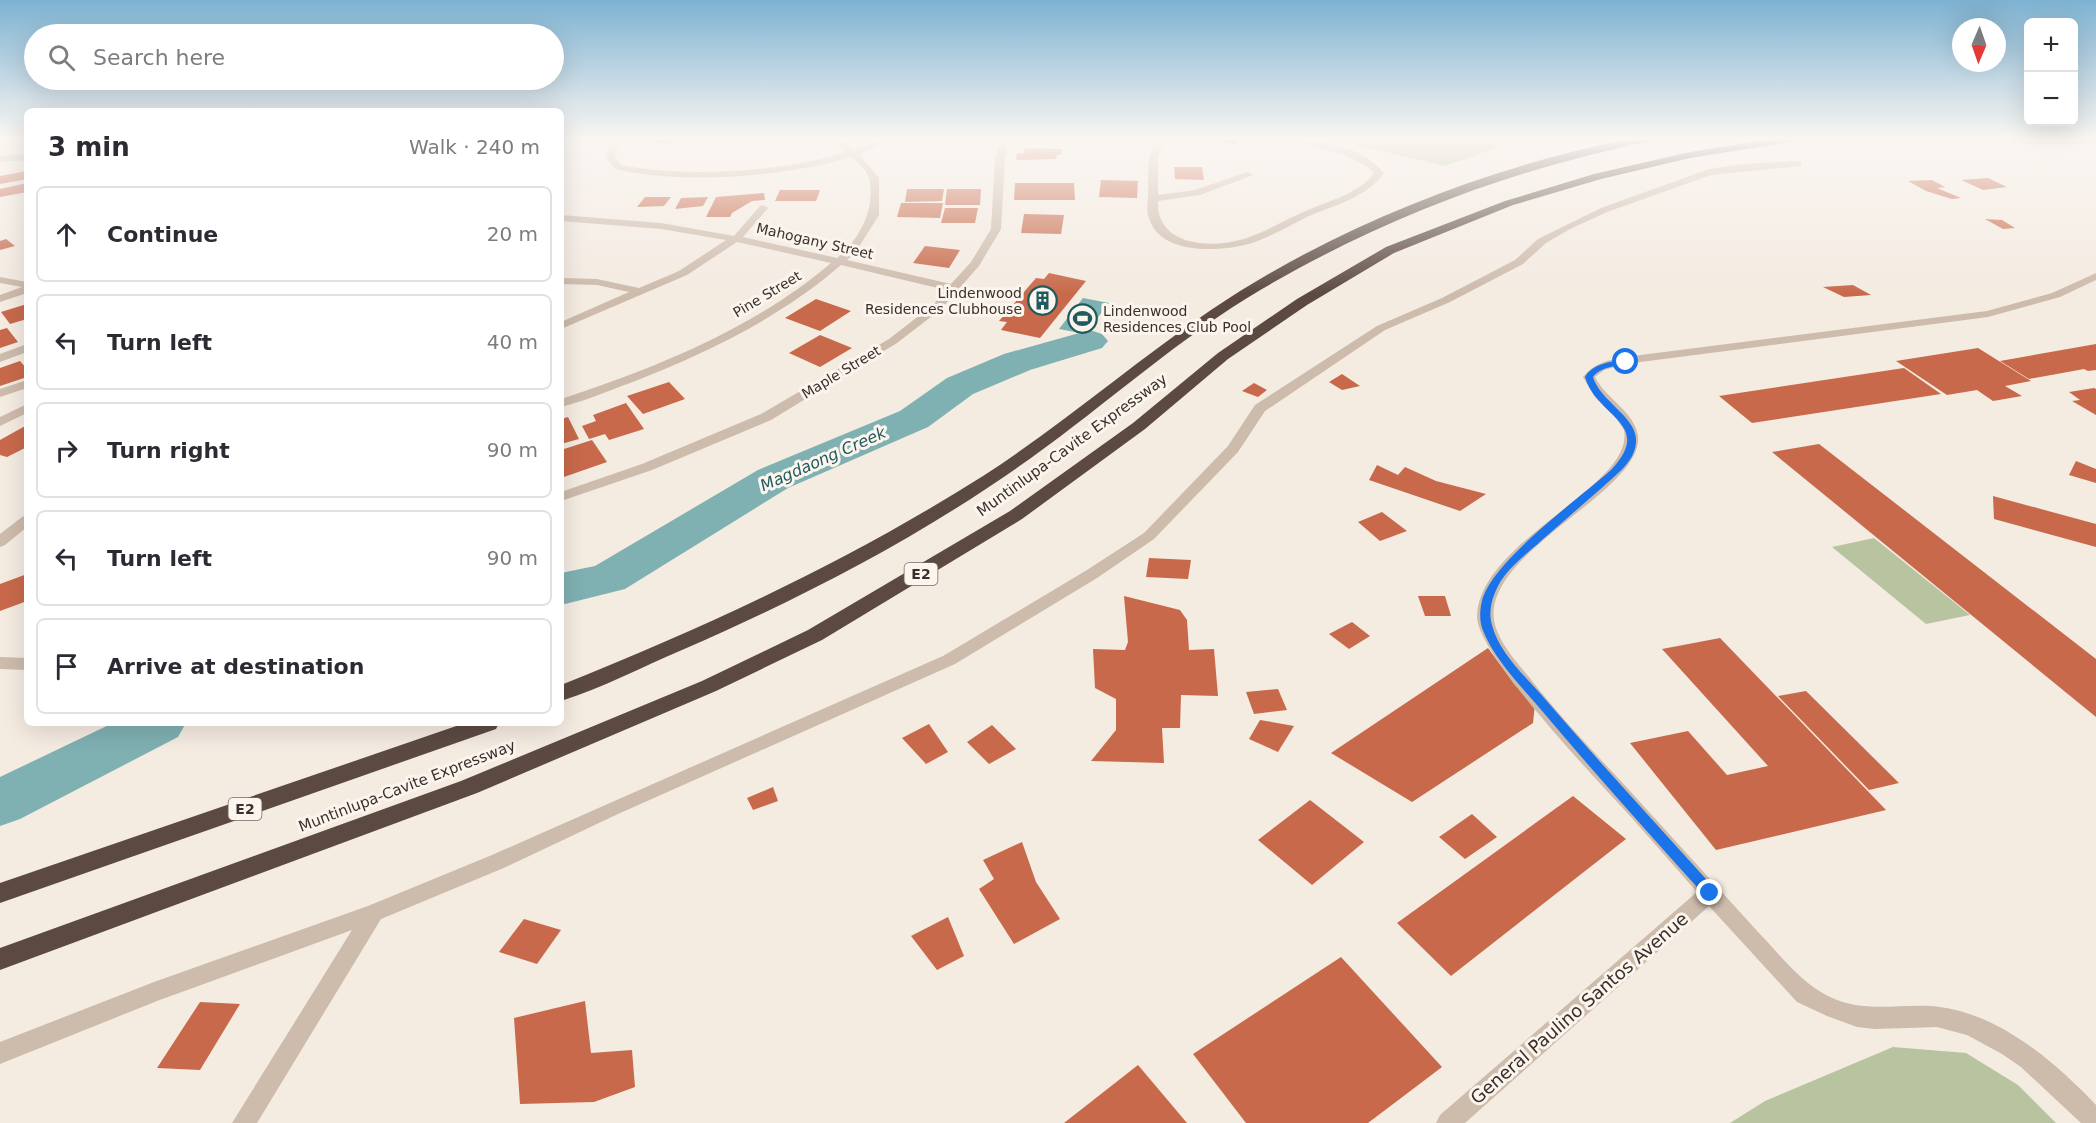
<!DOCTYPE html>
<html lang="en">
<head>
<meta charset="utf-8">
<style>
  :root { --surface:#fff; --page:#f2f2f3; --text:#2b2b33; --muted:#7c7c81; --line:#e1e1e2 }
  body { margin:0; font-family:"DejaVu Sans",sans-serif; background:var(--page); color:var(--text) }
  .controls { position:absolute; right:18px; top:18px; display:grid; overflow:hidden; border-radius:9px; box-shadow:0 6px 24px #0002 }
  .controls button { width:54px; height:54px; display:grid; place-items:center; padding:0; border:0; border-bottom:2px solid var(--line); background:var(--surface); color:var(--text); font:30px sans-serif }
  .compass { position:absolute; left:1952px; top:18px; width:54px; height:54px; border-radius:50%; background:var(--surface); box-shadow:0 6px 24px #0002; rotate:182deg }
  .stop { position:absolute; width:18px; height:18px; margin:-14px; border:4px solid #1a73e8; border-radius:50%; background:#fff }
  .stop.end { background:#1a73e8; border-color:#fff; box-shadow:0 2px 6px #0008 }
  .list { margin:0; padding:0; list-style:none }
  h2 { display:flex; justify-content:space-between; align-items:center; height:78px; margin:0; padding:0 24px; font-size:26px }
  h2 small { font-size:20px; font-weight:400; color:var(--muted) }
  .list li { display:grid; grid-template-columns:39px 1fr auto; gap:18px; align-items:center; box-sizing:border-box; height:96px; margin:0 12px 12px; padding:0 12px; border:2px solid var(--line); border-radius:9px }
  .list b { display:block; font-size:22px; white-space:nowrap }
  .list em { font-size:20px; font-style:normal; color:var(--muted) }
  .icon { flex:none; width:33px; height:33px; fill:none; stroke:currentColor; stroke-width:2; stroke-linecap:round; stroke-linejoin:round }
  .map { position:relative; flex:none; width:2096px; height:1123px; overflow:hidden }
  .search { position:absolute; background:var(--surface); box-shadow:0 6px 24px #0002; left:24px; top:24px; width:540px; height:66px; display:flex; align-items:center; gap:15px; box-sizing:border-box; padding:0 21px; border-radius:33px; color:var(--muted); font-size:22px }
  .panel { position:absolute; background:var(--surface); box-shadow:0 6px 24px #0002; left:24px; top:108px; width:540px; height:618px; border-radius:9px }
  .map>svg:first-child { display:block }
  .green { fill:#b8c4a0 }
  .water { fill:#7fb0b2 }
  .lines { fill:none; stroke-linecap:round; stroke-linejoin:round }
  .river { fill:#7fb0b2; fill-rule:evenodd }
  .building { fill:#c8694b }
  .minor { fill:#cdbbac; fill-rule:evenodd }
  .tertiary { fill:#cdbbac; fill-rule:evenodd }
  .motorway { fill:#5c4a42; fill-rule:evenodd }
  .route { fill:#1a73e8 }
  .labels { text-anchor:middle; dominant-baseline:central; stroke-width:6; stroke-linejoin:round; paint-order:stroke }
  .far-street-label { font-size:14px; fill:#3b302b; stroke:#fbf5ee }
  .far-poi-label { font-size:14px; fill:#3b302b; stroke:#fbf5ee; text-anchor:end }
  .shield { fill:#fbf5ee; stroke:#756b66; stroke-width:1.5 }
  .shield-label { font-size:14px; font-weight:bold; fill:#3b302b }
  .street-label { font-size:15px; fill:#3b302b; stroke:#fbf5ee }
  .water-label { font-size:16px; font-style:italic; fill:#1f5a5e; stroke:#fbf5ee }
  .near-street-label { font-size:18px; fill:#3b302b; stroke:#fbf5ee }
</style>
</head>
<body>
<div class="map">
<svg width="2096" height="1123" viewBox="0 0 2096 1123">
  <rect width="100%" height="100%" fill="#f4ebe1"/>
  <g class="green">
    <polygon points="1324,137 1499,137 1497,148 1444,166"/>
    <polygon points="1874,538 1970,615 1926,624 1832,547"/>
    <polygon points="1893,1047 1966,1053 2018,1085 2056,1123 1730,1123 1765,1101"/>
  </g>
  <polygon class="water" points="1083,298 1109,303 1085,334 1059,329"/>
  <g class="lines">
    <g class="river">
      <polygon points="1090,330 1102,334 1108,341 1102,348 1030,370 973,394 928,427 788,488 625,589 561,605 561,573 595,566 758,470 900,411 947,378 1004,354"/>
      <polygon points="113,723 186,723 178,737 20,819 0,826 0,777"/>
    </g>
  </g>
  <g class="building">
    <polygon points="646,137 685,137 668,145 642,139"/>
    <polygon points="1204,137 1247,137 1233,145"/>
    <polygon points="1025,148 1062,149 1061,155 1057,155 1056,159 1016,160 1017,153 1024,153"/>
    <polygon points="1174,167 1202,167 1204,180 1175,179"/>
    <polygon points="27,171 27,179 0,184 0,176"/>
    <polygon points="1988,178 2007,187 1983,190 1961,180"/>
    <polygon points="1101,180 1138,181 1137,198 1099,197"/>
    <polygon points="1932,180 1945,187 1937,188 1961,198 1952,199 1926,191 1908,181"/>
    <polygon points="27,183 27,192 0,197 0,189"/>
    <polygon points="1015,183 1074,183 1075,200 1014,200"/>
    <polygon points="907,189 944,189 942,201 905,202"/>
    <polygon points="947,189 981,189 980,205 945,205"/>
    <polygon points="780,190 820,190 816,201 775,201"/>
    <polygon points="764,193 765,200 752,201 732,213 730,217 706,217 716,197"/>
    <polygon points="645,197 671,197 664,206 637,207"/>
    <polygon points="708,197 703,206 675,209 681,198"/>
    <polygon points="901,203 943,203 940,218 897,217"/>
    <polygon points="945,208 978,208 975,223 941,223"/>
    <polygon points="1024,214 1064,215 1061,234 1021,233"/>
    <polygon points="1985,219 2002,220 2015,228 2003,229"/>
    <polygon points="6,239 15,246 0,250 0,241"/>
    <polygon points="925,246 960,250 949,268 913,263"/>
    <polygon points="1049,273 1086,281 1040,338 1001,330 1007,322 999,321 1036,278 1044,279"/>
    <polygon points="1853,285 1871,295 1844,297 1823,287"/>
    <polygon points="816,299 851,311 820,331 785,318"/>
    <polygon points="27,304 27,319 10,324 1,312"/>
    <polygon points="7,328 18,342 0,348 0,330"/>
    <polygon points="820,335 852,348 820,367 789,353"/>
    <polygon points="2096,344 2096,370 2088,371 2084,369 2029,379 2000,361"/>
    <polygon points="1978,348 2031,381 2005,386 2022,396 1993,401 1977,390 1947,395 1896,361"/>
    <polygon points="20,361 27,369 27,377 0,386 0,368"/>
    <polygon points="1904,368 1941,394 1752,423 1719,396"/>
    <polygon points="1342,374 1360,386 1342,390 1329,382"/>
    <polygon points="669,382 685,399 643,414 627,396"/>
    <polygon points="1254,383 1267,390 1258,397 1242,391"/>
    <polygon points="2094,388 2096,389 2096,415 2072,401 2080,400 2069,392"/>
    <polygon points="626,403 644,429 609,440 605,434 589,439 582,426 596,421 593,415"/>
    <polygon points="568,417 579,439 561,444 561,419"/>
    <polygon points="27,425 27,447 7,457 0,455 0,440"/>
    <polygon points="592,440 607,462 561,478 561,450"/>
    <polygon points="1819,444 2096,659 2096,717 1772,452"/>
    <polygon points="2076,461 2096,469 2096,483 2069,475"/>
    <polygon points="1377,465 1398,475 1405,467 1436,481 1486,494 1460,511 1369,480"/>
    <polygon points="1993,496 2096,524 2096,547 1994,519"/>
    <polygon points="1382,512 1407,531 1380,541 1358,522"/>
    <polygon points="1149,558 1191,560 1188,579 1146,577"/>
    <polygon points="27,574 27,601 0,611 0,584"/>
    <polygon points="1124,596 1180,610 1187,620 1189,650 1214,649 1218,696 1181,695 1180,728 1162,728 1164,763 1091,761 1116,730 1116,699 1095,688 1093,649 1125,650 1128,642"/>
    <polygon points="1418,596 1445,596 1451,616 1425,616"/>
    <polygon points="1352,622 1370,636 1349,649 1329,634"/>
    <polygon points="1720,638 1886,810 1716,850 1630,743 1688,731 1727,775 1768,766 1662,649"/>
    <polygon points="1488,648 1515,685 1535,704 1533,723 1412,802 1331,753"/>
    <polygon points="1278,689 1287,710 1254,714 1246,692"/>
    <polygon points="1806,691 1899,783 1869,790 1778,696"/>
    <polygon points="1260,720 1294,726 1278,752 1249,739"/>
    <polygon points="929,724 948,752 926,764 902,738"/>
    <polygon points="992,725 1016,749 989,764 967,742"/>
    <polygon points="773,787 778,801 753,810 747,798"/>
    <polygon points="1573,796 1626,839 1451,976 1397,923"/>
    <polygon points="1310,800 1364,842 1312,885 1258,840"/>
    <polygon points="1472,814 1497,837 1465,859 1439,837"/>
    <polygon points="1022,842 1036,882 1060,919 1014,944 979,889 994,879 983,860"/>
    <polygon points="948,917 964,956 937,970 911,936"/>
    <polygon points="524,919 561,930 537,964 499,952"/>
    <polygon points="1341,957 1442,1067 1368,1123 1246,1123 1193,1054"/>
    <polygon points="585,1001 591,1053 632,1050 635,1087 594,1102 520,1104 514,1018"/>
    <polygon points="200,1002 240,1004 200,1070 157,1068"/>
    <polygon points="1138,1065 1187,1123 1064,1123"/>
  </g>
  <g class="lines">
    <g class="minor">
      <path d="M621,137H630L616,149L615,156L621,165C685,178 784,172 846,152L828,137H837L854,150L886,137H897L859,154L879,178V215L855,253L847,260L951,284L971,262L991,229L995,158L1002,137H1010L1005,158L1001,229L979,266L941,309L897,343L771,420L652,470L561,501V492L642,464L761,414L889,339L933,305L946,290L841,265C780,318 705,354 630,383C608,391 585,401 561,407V399C656,368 755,328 831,263L737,242L687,275L561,329V322L629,292L597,285L561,284V278L597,279L639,288L679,271L726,240L661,229L561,221V215L661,223L734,236L760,206L763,205L768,208L743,237L837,258C860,239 876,209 869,178C867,170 858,162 851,157C785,177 682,185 615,169L605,156L609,146Z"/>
      <path d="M1156,137H1164L1158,157V195L1195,190L1248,172L1253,175L1200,195L1158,201C1156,248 1214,249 1247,238C1268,231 1286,219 1306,211C1328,201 1359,194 1374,173L1368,167L1344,155L1274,137C1309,137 1360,144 1384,173C1367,197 1335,205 1309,216C1291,225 1274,235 1255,242C1226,252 1160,257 1149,218C1146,211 1148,203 1148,195C1149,175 1146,156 1156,137Z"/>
      <polygon points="27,154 27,160 0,162 0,156"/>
      <polygon points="1798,161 1801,162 1801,166 1711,175 1607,212 1570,229 1546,243 1523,264 1450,302 1385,330 1265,411 1238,452 1154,539 1097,578 955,664 618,814 506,867 381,919 257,1123 232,1123 352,930 157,1001 0,1064 0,1042 154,982 368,906 492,855 943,656 1087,570 1144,533 1228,446 1255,405 1377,326 1442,298 1515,260 1538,239 1601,208 1709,169 1742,164"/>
      <path d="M2096,273V280L2060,297L1988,317L1625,364L1604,370L1595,377C1605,398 1635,412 1638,436C1644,494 1467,557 1497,631C1504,648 1517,663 1529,677C1566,725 1609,767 1649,812C1686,852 1722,893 1759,933C1781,956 1801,983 1830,997C1864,1013 1894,1004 1930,1006C1995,1010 2053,1060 2096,1105V1123H2081L2021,1067L2002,1054L1967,1035L1937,1027L1875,1029L1857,1027L1827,1016L1797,1002L1709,906L1465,1123H1436L1440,1115L1697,892C1675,867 1653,842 1631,817C1601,784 1476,654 1477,616C1480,539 1635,487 1624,430L1615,417L1594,396L1583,377C1594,363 1608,360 1625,357L1987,311L2052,293Z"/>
      <polygon points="0,277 27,282 27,293 0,302 0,295 22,287 0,283"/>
      <polygon points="27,344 27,352 0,362 0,354"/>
      <polygon points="27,380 27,388 0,397 0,389"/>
      <polygon points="27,404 27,413 0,426 0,417"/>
      <polygon points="27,515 27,527 5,545 0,547 0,534 22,517"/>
      <polygon points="0,657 27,658 27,670 0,669"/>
    </g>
    <polygon class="tertiary" points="2096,138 2096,144 2003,144 1999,141 2003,138"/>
    <g class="motorway">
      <path d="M1640,137H1662L1657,140C1518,167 1385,217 1262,289C1180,337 1108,403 1031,458C922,536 804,597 682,650C642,667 602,688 561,701V685C710,625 847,562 983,476C1062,425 1133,363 1211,310C1335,226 1494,164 1640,137Z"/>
      <polygon points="1783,137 1808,137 1803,140 1690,158 1601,179 1513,205 1394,253 1307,305 1228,359 1145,429 1022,519 822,640 716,691 477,793 0,970 0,948 461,781 702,681 808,630 1010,511 1133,423 1218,353 1297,299 1386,247 1505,201 1594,174 1690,152"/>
      <polygon points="465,723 499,723 496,729 0,903 0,883"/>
    </g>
  </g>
  <linearGradient id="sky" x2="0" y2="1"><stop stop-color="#7eb2d2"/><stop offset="0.47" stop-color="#faf6f2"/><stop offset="1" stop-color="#faf6f2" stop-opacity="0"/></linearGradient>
  <rect width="2096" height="294" fill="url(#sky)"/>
  <path class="route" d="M1626,359L1629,360V363C1617,366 1600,367 1593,377C1600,401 1635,416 1636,439C1637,460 1618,473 1604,486C1583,504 1563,522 1542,540C1527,554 1508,567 1498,586C1492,598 1488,612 1492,625C1499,653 1526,677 1545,699C1600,763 1658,826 1715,889L1717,893L1710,898L1706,897C1651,836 1596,775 1543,712C1522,687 1494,660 1482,628C1479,618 1480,607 1483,597C1498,557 1577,500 1611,470C1655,423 1597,418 1585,377C1593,363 1611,362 1626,359Z"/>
  <defs>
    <symbol id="building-ring" viewBox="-11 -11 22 22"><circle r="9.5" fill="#fbf5ee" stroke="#1f5a5e" stroke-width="1.5"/><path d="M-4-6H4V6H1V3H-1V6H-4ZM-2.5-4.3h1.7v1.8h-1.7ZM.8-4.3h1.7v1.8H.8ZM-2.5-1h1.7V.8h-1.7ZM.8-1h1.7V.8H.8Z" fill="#1f5a5e"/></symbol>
    <symbol id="stadium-ring" viewBox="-11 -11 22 22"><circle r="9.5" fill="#fbf5ee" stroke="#1f5a5e" stroke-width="1.5"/><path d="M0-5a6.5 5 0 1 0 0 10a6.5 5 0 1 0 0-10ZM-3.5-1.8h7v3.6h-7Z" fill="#1f5a5e"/></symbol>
  </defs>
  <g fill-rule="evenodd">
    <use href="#building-ring" x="1026" y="284" width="33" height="33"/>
    <use href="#stadium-ring" x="1066" y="302" width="33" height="33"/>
  </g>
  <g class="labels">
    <g class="far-street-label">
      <text transform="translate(815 241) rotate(13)">Mahogany Street</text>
      <text transform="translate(767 294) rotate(-31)">Pine Street</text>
      <text transform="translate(841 372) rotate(-31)">Maple Street</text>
    </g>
    <g class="far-poi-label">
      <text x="1022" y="293">Lindenwood<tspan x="1022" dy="16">Residences Clubhouse</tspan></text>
      <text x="1103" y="311" text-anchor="start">Lindenwood<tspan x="1103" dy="16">Residences Club Pool</tspan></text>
    </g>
    <g class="shield">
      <rect x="904.5" y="563" width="33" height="22" rx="4.5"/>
      <rect x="228.5" y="798" width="33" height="22" rx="4.5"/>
    </g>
    <g class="shield-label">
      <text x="921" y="574">E2</text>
      <text x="245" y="809">E2</text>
    </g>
    <g class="street-label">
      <text transform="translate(1072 445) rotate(-36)">Muntinlupa-Cavite Expressway</text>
      <text transform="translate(407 786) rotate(-21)">Muntinlupa-Cavite Expressway</text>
    </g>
    <g class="water-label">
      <text transform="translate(823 459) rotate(-24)">Magdaong Creek</text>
    </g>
    <g class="near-street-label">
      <text transform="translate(1579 1008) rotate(-41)">General Paulino Santos Avenue</text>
    </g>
  </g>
</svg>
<div class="controls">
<button>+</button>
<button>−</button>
</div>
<svg class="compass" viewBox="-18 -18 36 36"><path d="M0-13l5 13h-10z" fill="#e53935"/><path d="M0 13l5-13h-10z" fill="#7c7c81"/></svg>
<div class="stop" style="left:1626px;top:362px"></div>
<div class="stop end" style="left:1710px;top:893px"></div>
<div class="search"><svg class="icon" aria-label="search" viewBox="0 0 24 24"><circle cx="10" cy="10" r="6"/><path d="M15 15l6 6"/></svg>Search here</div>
<section class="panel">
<h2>3 min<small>Walk · 240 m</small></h2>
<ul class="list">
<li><svg class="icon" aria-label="ahead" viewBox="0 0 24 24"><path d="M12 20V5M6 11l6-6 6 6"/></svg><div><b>Continue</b></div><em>20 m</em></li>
<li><svg class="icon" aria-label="left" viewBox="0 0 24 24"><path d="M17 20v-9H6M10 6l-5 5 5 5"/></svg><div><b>Turn left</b></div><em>40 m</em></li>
<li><svg class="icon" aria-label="right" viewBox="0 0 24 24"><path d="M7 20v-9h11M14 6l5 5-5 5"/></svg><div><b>Turn right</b></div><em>90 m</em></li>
<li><svg class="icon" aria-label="left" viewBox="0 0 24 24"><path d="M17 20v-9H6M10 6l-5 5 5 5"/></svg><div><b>Turn left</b></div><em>90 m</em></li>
<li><svg class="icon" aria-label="arrive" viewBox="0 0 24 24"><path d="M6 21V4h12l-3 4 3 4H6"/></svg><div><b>Arrive at destination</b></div></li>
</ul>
</section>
</div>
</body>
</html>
